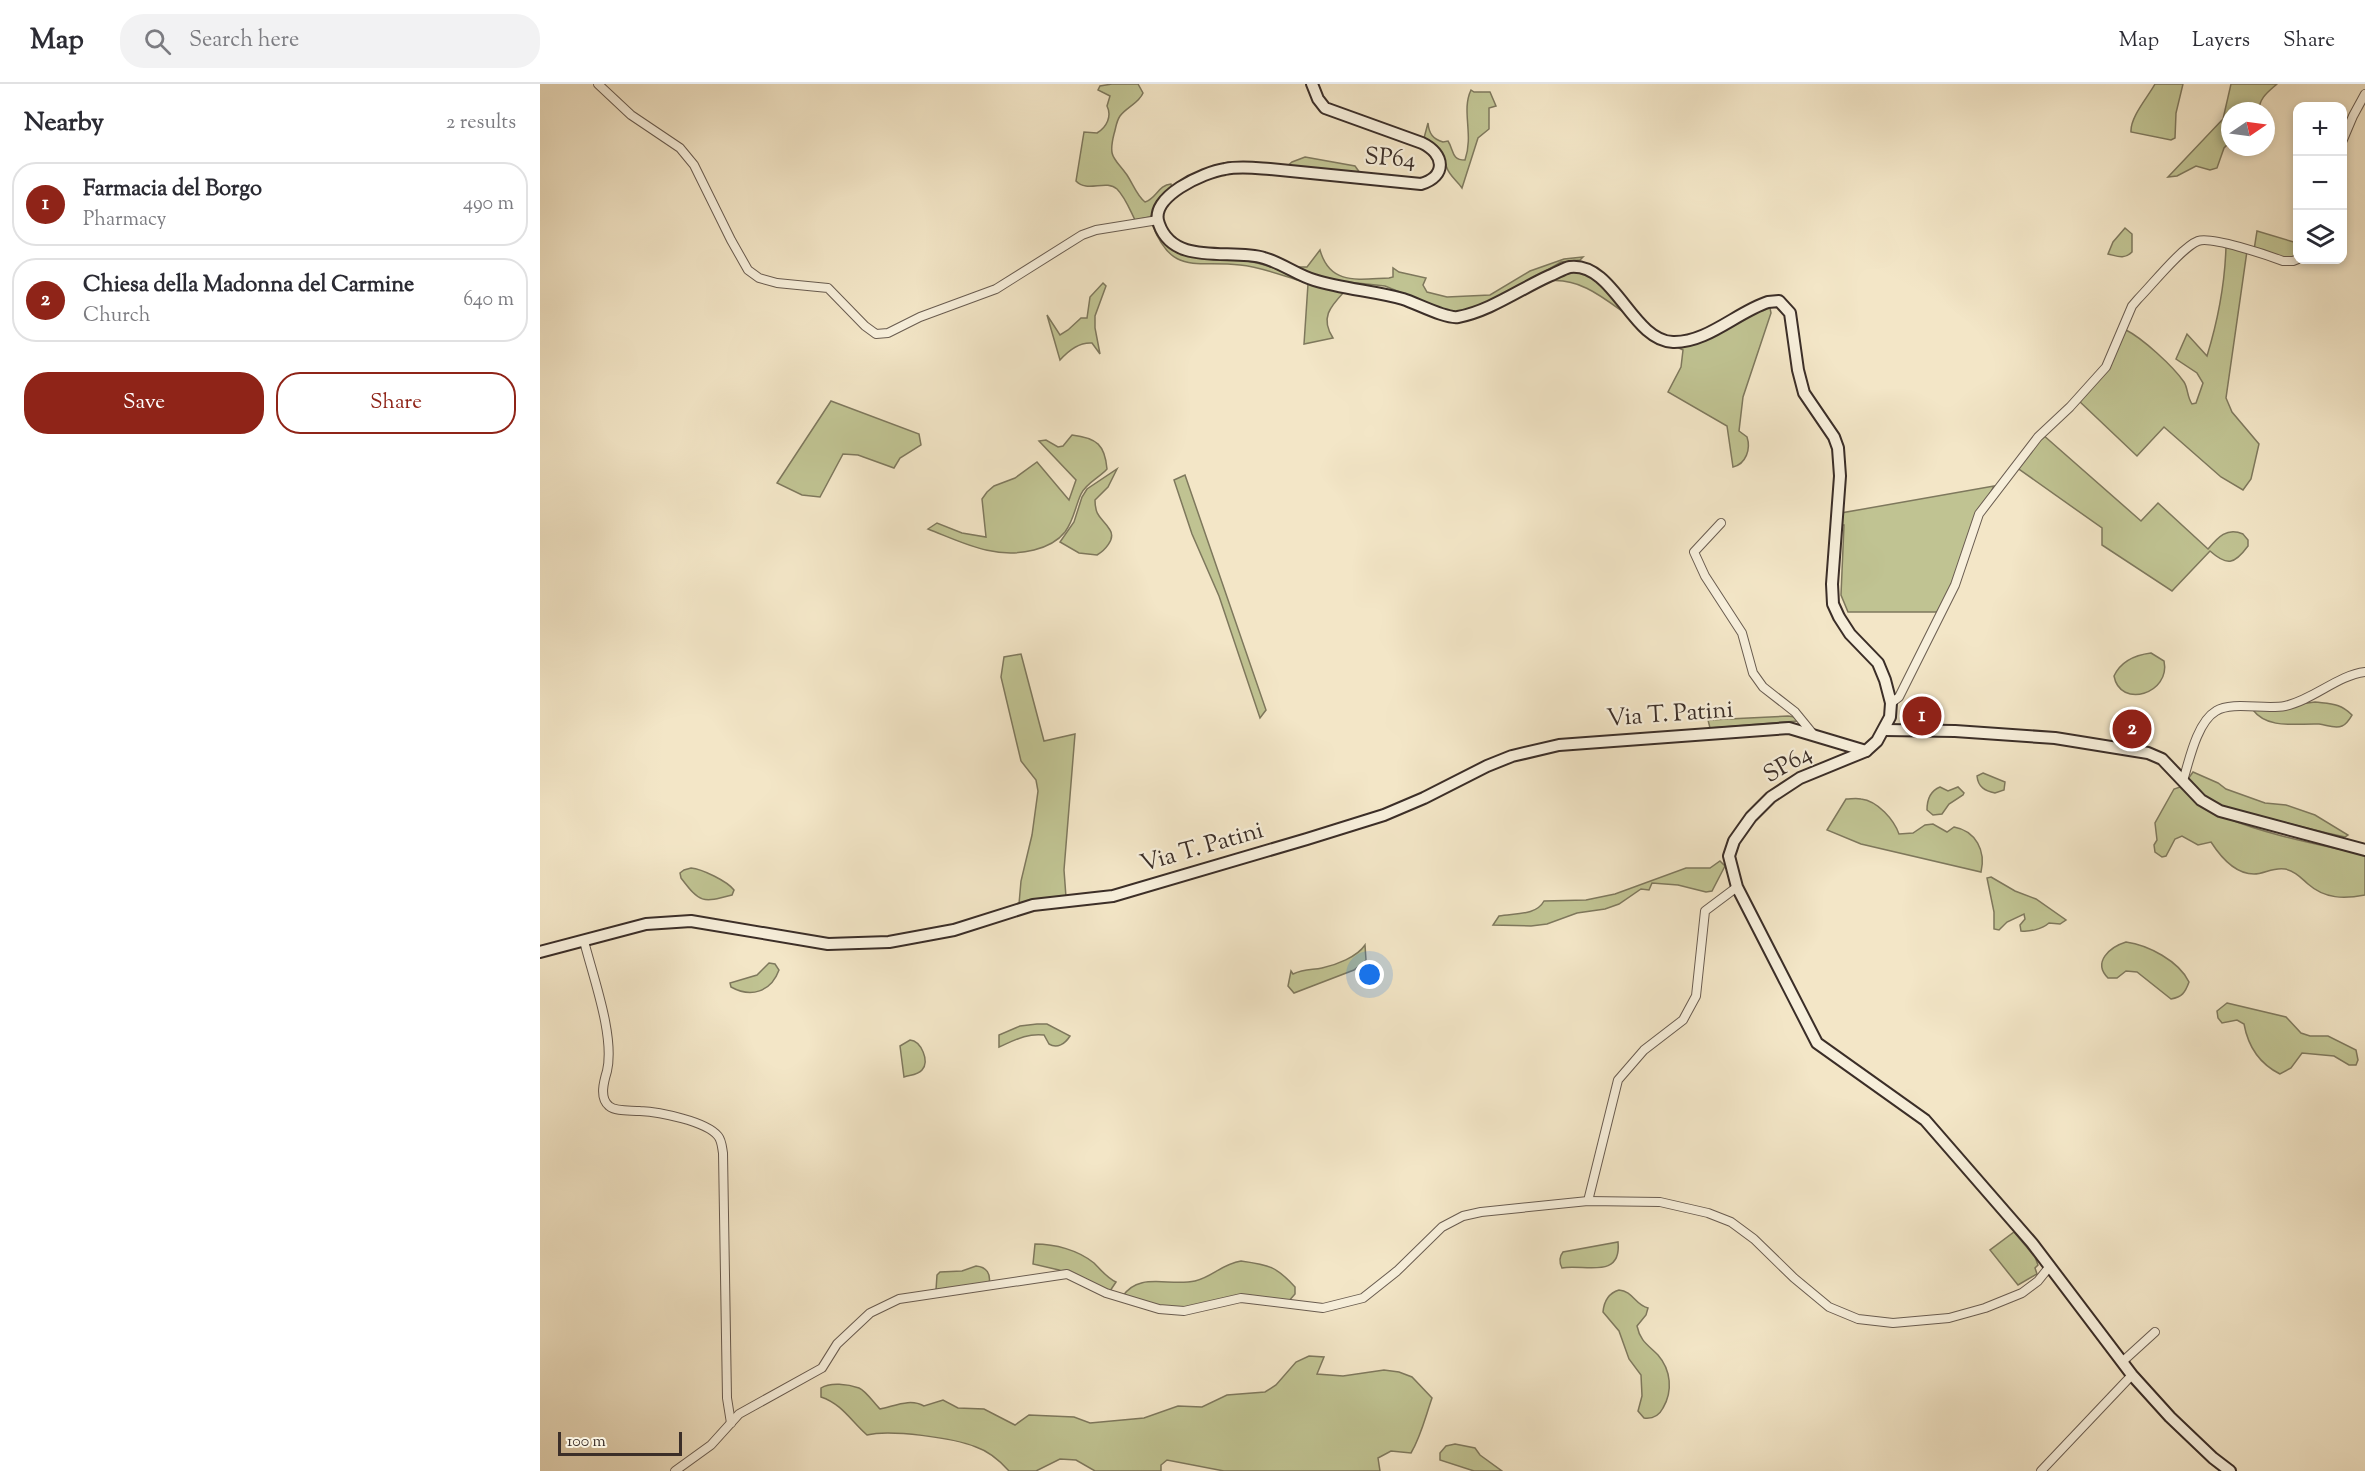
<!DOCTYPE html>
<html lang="en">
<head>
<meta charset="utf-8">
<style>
  :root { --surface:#fff; --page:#f2f2f3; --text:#2b2b33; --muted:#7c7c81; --line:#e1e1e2; --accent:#8f2418 }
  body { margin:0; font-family:"Sorts Mill Goudy",serif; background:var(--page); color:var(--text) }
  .controls { position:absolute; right:18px; top:18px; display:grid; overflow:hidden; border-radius:12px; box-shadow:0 3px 9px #0003 }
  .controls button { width:54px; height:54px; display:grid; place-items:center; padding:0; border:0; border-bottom:2px solid var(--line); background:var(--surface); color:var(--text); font:30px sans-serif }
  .compass { position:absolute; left:1681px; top:18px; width:54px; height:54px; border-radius:50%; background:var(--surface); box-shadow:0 3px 9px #0003; rotate:77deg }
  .scale { position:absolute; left:18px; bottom:15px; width:124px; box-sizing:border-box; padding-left:6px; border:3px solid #3b2e28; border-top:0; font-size:16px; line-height:21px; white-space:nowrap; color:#3b2e28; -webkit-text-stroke:4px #f7efdb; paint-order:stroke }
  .you { position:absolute; left:830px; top:891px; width:21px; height:21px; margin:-15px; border:4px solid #fff; border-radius:50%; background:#1a73e8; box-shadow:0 0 0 9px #1a73e833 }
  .badge { display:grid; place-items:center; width:39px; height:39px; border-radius:50%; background:var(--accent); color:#fff; font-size:20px; font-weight:700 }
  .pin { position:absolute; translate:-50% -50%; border:3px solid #fff; box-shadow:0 2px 6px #0006 }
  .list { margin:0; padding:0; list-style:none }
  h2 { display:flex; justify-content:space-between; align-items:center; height:78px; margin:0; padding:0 24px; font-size:26px }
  h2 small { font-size:20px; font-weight:400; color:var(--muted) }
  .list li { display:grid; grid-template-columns:39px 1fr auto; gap:18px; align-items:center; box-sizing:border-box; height:84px; margin:0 12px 12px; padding:0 12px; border:2px solid var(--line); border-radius:24px }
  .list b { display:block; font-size:22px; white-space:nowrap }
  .list p { margin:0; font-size:20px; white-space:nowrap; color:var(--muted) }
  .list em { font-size:20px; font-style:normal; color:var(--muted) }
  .actions { display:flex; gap:12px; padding:18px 24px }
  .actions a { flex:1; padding:14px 0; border:2px solid var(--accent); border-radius:24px; text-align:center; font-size:21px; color:var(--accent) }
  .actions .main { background:var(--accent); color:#fff }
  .icon { flex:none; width:33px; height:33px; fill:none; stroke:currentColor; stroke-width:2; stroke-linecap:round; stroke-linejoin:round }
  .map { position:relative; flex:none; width:1825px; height:1387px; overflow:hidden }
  header { display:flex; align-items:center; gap:36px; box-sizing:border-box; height:84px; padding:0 30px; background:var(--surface); border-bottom:2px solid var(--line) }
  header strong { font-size:28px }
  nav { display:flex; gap:33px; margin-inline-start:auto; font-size:21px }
  .search { width:420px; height:54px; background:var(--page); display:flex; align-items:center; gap:15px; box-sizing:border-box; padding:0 21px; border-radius:24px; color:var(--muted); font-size:22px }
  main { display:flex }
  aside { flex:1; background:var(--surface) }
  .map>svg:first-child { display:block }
  .green { fill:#c0c392; stroke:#7e785d; stroke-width:1.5 }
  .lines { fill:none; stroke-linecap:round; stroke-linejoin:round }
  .street-casing { stroke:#695c50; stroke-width:10 }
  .secondary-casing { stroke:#3b2e28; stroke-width:14 }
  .street { stroke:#f7efdb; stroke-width:8 }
  .secondary { stroke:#f7efdb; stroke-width:10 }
  .labels { text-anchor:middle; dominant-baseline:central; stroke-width:4.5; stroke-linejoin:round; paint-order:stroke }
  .street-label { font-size:24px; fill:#3b2e28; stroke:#f7efdb }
</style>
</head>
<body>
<header>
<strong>Map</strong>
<div class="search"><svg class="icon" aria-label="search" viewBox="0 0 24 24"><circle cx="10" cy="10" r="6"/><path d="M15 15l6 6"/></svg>Search here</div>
<nav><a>Map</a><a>Layers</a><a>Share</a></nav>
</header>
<main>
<aside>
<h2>Nearby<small>2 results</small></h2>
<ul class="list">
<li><span class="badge">1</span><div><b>Farmacia del Borgo</b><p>Pharmacy</p></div><em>490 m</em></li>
<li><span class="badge">2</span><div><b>Chiesa della Madonna del Carmine</b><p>Church</p></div><em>640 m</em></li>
</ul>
<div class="actions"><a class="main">Save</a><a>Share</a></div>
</aside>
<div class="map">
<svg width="1825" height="1387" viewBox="0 0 1825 1387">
  <rect width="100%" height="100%" fill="#f3e6c7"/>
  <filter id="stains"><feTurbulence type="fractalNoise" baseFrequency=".00333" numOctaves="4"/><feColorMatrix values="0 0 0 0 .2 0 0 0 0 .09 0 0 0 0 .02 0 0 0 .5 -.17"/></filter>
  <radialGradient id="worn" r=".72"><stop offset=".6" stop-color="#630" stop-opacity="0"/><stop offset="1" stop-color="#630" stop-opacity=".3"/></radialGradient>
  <g class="green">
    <path d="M572,0H598L603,9C599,19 587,23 580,32C576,38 576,44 574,50C568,74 574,73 587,91C593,100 597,112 605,118C617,114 618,101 631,100L632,105L610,133L595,136C590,126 585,113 577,105C566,95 547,109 536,97L544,48L557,49C567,43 572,32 567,22L570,12L558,6L560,2Z"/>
    <path d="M1615,0H1643L1636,29L1635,54L1631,56L1591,48C1590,33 1608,13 1615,0Z"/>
    <path d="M1691,0H1737C1728,8 1719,14 1719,27H1690V58L1684,64L1677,84L1670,86L1656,82L1637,92L1628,93L1683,35Z"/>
    <path d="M931,6L934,8H950L956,22L949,24V45L938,54L922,104C918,98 909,91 907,84C900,67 903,63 884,54L888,39C889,50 893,55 903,58L908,57C914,66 911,76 925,76C934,50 921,27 931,6Z"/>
    <polygon points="765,73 815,82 820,89 745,84 752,78"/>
    <path d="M612,140C638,188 674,168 717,179C734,183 749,190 764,198C743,192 722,183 700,181C655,176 632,192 612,140Z"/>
    <path d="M1585,144L1592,150V168C1584,176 1577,172 1568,170L1573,158Z"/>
    <polygon points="1717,147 1757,159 1757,172 1748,175 1714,166"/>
    <path d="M1686,162L1707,167L1686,314L1692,328L1719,360L1711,395L1703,406L1681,393L1624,343L1597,372L1538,316L1570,281L1586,246C1602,254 1633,282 1644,298C1648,304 1647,313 1652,320L1656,319L1663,299L1657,289L1636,275L1647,250L1667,272C1678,236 1685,200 1686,162Z"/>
    <path d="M780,166C790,202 819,195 849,194L853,193V184L859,188L886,194L883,201L887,208L907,213L950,211L990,187L1024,175L1043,173L1040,176L1021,178L956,216L917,229L904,226L845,202L789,196L756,183H767Z"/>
    <path d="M1033,186L1046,189L1056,196L1093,235C1067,217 1042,193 1008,197Z"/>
    <path d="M563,199L566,202L555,232V244L560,270L552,259C539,258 528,267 520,276L507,231L520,251L528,246L541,234H547L550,213Z"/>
    <path d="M768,200L804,208C790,223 780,234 793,254L764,260Z"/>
    <path d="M1223,224H1230L1231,229L1203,313L1199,347L1207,353C1211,365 1206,380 1193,383L1187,342L1128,308L1141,283L1143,266L1137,263L1152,260Z"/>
    <polygon points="291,317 379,350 381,361 360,374 354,384 318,371 303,370 280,413 262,411 237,399"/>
    <path d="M1502,350L1601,437L1618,419L1668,465C1678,453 1687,443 1703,450L1708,456V462C1694,481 1687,482 1670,467L1632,507L1562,461V444L1476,383Z"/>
    <path d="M532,351C557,354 565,361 567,385C559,394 546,399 541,410C535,423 534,436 525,448C517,458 506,463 494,466C455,476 424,459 388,445L397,439L422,449L446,453L442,415L447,408L454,402L475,394L497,378L529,416L536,396L499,357L506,356L518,363L523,362Z"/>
    <path d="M577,385L568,403L555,416C555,434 563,434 570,446C576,455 564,467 557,471L539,469L520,458L534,438L542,413L547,405Z"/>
    <polygon points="645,391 726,626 720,634 679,512 652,450 634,396"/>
    <polygon points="1454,402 1432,443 1408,509 1397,528 1308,528 1301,511 1304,441 1300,441 1301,429"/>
    <path d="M1611,569L1624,577C1631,610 1580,625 1574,592C1581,577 1595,571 1611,569Z"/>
    <polygon points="481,570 504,657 535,650 524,786 526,813 479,820 481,797 492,751 498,707 496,696 481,677 461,593 464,573"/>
    <path d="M1775,618C1791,620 1800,619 1812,631C1809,636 1807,640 1802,642C1795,645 1787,641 1779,640C1758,639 1728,646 1713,626Z"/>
    <polygon points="1248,632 1255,633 1258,637 1170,644 1168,636"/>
    <polygon points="1653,688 1678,699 1686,705 1725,719 1746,721 1775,731 1808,751 1805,753 1787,749 1680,722 1667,715 1648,695"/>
    <path d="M1443,689L1465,698L1464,706L1455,709C1445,707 1438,703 1437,692Z"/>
    <path d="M1400,703L1408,707L1418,703L1424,709L1423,711L1409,720L1402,730L1393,731L1387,726C1387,716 1390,707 1400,703Z"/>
    <path d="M1640,703C1655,715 1669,726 1687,734C1727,751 1782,761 1825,771V811C1804,815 1785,815 1768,800C1761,794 1755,787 1745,785C1733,783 1724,790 1714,790C1694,790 1680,772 1671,758L1658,761L1642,752L1635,755L1626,772L1622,773L1615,768L1614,761L1617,756L1615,739L1634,705Z"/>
    <path d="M1306,715C1311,715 1316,714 1321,715C1338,717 1354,736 1359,750L1373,749L1385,741L1393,740L1407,748L1414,743C1436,747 1446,767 1441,788L1321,760L1287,746Z"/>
    <path d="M1180,777L1185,782L1172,807L1166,808L1138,801L1112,799L1109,806L1101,805L1079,820L1065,825L1037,829L1007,840L991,842L953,841L959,832C974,829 996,832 1004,817L1046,816L1075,810L1146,784H1170Z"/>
    <path d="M151,784C162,785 187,797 194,806L192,811C162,819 160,819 141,794L140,789L144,786Z"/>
    <path d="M1451,793L1475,807L1496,815L1526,836L1520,840L1509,839C1502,845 1490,848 1481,847L1480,841L1485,835L1484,830L1467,838L1459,846L1454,845V828L1447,794Z"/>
    <path d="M1586,858C1608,861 1639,877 1649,898C1645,909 1642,913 1631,915L1597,888L1586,887L1577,894H1568C1552,878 1570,863 1586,858Z"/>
    <path d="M825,861L826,876L814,886L754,909L748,902L751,887L753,890C764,885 772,886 782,884C796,881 817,873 825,861Z"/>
    <path d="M229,879L235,880L239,886C231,908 211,914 191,903L190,899L217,891Z"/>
    <path d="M1687,919L1746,933L1761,949L1770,952H1788L1816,966L1818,976L1816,981H1809L1794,972L1762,969L1751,984L1740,990C1720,980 1708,962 1704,940L1697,936L1682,939L1678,934L1677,927Z"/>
    <path d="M497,940H507L530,952C525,960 517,965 509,960L504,951C487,949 475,956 459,963V951L480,942Z"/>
    <path d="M370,956C381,957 390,977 382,986C378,991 370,991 364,993L360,962Z"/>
    <polygon points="1474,1148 1495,1173 1498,1181 1495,1184 1497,1190 1478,1201 1450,1166"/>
    <path d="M1078,1158C1082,1197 1041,1179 1022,1184C1019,1178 1019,1173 1023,1168Z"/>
    <path d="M495,1160C515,1160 538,1166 554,1179C561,1186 567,1194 576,1198L570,1207L519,1186L493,1180Z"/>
    <path d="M701,1177C729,1181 736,1182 755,1203V1210L748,1218L708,1211L651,1224L620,1222L582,1213C599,1187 629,1203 655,1197C672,1193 682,1180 701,1177Z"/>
    <path d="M436,1182C447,1183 451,1190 449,1200L396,1206L397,1191L400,1188L422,1187Z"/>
    <path d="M1079,1206C1093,1207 1095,1221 1108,1224L1106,1231L1097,1242C1100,1257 1108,1261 1118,1271C1131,1286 1133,1307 1123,1324C1119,1332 1113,1335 1104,1334L1098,1327L1102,1312L1101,1291L1089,1275L1079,1247L1063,1228C1064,1217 1069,1209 1079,1206Z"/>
    <path d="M769,1272L784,1273L777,1290L803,1292L844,1286L859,1288L872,1293L892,1314C885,1334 881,1352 871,1369L851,1367L838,1374L840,1387H684L627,1376L621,1381V1387H555L536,1376L520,1375L496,1387H469C461,1378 448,1367 436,1363C414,1354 350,1345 327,1351C311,1337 302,1320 281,1313V1304C290,1298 308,1300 319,1304C326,1307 334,1319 340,1325C355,1322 370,1314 384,1322L403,1316L418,1324L444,1325L475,1341L489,1331L534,1333L550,1339L604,1334L638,1322L662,1323L687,1311L725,1308L736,1301L756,1278Z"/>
    <polygon points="915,1360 935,1364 940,1371 962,1387 934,1387 900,1376 900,1369 906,1362"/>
  </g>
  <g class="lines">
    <defs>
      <g id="street">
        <polyline points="58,0 91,31 140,64 154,81 191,156 208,186 219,194 237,199 288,204 325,242 336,250 348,249 380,233 456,205 542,151 556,146 618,136"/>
        <polyline points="1802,58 1813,32 1825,10"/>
        <polyline points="1181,439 1154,468 1165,492 1202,549 1213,589 1223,603 1255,628 1273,650"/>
        <path d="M1351,619L1359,613L1415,501L1439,430L1498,353L1530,323L1566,283L1592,222L1598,215C1611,202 1642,163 1658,157C1671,152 1727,171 1743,177H1753L1758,175"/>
        <path d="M1643,697C1649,677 1657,638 1676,627C1692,617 1725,626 1745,622C1773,616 1798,591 1825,588"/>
        <path d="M44,857C53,893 75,952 67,987C64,997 59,1014 69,1022C76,1028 91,1026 100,1027C119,1028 166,1037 178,1052C182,1057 182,1064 183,1069L187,1314L191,1339"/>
        <polyline points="1048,1117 1078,996 1104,966 1143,936 1156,912 1165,827 1197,803"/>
        <polyline points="1582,1278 1615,1248"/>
        <polyline points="135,1387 171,1361 199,1330 282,1284 297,1260 330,1229 359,1215 527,1190 566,1209 619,1225 644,1227 701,1214 783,1224 823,1214 857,1187 902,1143 923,1132 941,1128 1048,1117 1120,1118 1168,1129 1191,1138 1214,1155 1254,1194 1289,1223 1318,1235 1353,1239 1409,1234 1445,1224 1482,1209 1498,1197 1510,1182"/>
        <polyline points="1501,1387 1592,1291"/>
      </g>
      <g id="secondary">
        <path d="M772,0L778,15L785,24L882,59C905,70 907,92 881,100L730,85C715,84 700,82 685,85C664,88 608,113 619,140C634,183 691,164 724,174C742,179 757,191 774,196C803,205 834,207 863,215C876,219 906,235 918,233C950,227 980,205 1009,192C1015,190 1024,184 1030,183C1074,178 1092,257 1133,258C1167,259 1197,228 1228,218L1239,217L1250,229L1258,286L1264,309L1294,353L1298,364L1300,392L1292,500L1293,520L1299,533L1310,550L1338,579L1345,596L1351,619L1350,633L1337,657L1326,667L1260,694L1231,713L1211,733L1194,757L1189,772L1197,803L1277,959L1385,1036L1492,1159L1592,1291L1630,1333L1673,1374L1690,1387"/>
        <polyline points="1345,646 1415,647 1515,654 1608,669 1622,675 1661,716 1680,727 1825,766"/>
        <polyline points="0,868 106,840 151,837 288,860 349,858 414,846 493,821 573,812 767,755 844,731 884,714 947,682 972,672 1019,661 1249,644 1326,667"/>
      </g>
    </defs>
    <use href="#street" class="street-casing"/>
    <use href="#secondary" class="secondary-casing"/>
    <use href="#street" class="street"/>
    <use href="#secondary" class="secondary"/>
  </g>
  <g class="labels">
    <g class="street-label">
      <text transform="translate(850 75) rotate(4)">SP64</text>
      <text transform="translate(1130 631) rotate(-4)">Via T. Patini</text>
      <text transform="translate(1248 681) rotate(-30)">SP64</text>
      <text transform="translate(662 764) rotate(-16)">Via T. Patini</text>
    </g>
  </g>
  <rect width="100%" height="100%" filter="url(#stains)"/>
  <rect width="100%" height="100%" fill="url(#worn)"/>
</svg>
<div class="controls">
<button>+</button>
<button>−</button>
<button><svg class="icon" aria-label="layers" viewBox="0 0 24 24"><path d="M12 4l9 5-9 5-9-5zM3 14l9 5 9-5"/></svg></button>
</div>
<svg class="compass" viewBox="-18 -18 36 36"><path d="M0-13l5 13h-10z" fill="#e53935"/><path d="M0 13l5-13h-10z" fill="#7c7c81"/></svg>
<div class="scale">100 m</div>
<div class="you"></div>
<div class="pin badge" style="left:1382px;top:632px">1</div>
<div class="pin badge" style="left:1592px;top:645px">2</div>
</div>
</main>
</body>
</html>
